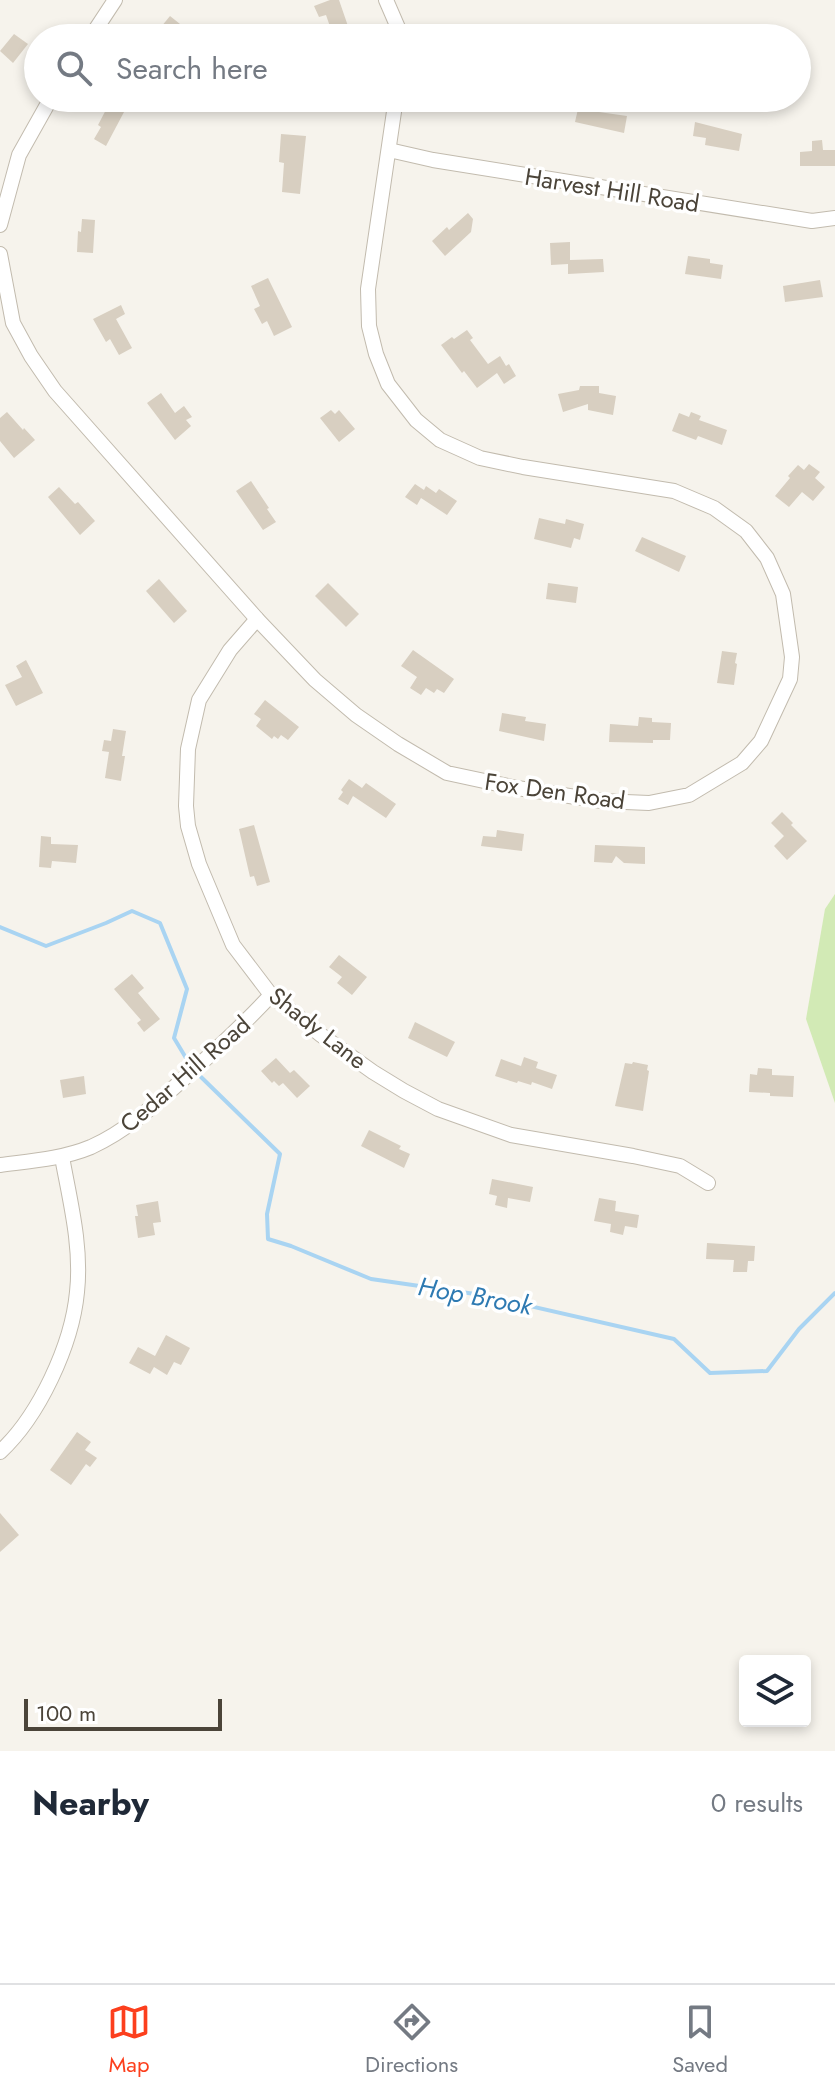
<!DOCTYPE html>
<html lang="en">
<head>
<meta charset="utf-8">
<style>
  :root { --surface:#fff; --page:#f6f6f7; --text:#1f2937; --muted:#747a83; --line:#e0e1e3; --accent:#fc3f1d }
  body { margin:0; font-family:Jost,sans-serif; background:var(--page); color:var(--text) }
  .controls { position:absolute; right:24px; bottom:24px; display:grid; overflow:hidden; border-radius:8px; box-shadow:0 4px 12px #0003 }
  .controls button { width:72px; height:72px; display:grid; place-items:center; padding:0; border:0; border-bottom:2px solid var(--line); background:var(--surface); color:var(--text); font:40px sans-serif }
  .scale { position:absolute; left:24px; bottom:20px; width:198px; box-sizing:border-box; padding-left:8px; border:4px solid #4b4439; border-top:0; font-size:22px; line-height:28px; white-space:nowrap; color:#4b4439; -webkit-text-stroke:6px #fff; paint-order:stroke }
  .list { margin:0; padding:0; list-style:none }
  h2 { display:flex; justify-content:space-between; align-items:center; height:104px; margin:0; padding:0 32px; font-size:34px }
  h2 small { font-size:26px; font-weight:400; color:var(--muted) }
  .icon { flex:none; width:44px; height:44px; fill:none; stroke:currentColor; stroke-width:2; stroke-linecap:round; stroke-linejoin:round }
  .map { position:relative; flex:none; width:835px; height:1751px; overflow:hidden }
  .search { position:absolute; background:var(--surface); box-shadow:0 4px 12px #0003; left:24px; right:24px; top:24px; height:88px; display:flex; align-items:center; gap:20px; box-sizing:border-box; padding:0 28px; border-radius:44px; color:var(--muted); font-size:30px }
  .sheet { height:232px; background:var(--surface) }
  nav { display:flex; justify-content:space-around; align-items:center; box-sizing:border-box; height:112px; border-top:2px solid var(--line); background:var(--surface); font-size:22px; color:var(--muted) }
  nav a { display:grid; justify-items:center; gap:4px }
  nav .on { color:var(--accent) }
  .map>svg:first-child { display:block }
  .green { fill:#d2eab5 }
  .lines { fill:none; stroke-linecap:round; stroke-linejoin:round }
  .stream { stroke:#a9d4f2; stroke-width:4 }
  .building { fill:#d8cfc1 }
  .minor-casing { stroke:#c2bbae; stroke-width:16 }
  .minor { stroke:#fff; stroke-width:14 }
  .labels { text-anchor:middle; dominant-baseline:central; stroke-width:7; stroke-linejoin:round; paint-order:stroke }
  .street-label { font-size:24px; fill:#4b4439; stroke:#fff }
  .water-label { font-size:26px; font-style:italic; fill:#2e7ab2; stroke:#fff }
</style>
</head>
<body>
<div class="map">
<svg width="835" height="1751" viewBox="0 0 835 1751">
  <rect width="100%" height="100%" fill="#f6f3ec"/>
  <polygon class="green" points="835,894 835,1103 806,1019 825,909"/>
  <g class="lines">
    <g class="stream">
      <polyline points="0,927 46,946 106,923 132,911 160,923 187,989 174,1038 186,1058"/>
      <polyline points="201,1077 280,1154 267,1214 268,1239 291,1246 371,1279 482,1295 674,1339 710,1373 767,1371 799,1329 835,1293"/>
    </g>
  </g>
  <g class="building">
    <polygon points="330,0 339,0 349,29 346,30 349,38 334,38 326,15 319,17 314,6"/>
    <polygon points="170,16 185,28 177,38 152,38"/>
    <polygon points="14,34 28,44 13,63 0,51"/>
    <polygon points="109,104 124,112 106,146 94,139 101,127 98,125"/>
    <polygon points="578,109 627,116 624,133 575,122"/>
    <polygon points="695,122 742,134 739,151 705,145 706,138 693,136"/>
    <polygon points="281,134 306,136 300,194 282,192 284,163 279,162"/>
    <polygon points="822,140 823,150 835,150 835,166 800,166 800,152 812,151 812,141"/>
    <polygon points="468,213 473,219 471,232 445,256 432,241 447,227 449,230"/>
    <polygon points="82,219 95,220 93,253 77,252 78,231 81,232"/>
    <polygon points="570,242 570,260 603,259 604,272 568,274 568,264 551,265 550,243"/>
    <polygon points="688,256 710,259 710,263 723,265 721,279 685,274"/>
    <polygon points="268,278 292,327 274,336 267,321 262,324 254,309 260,306 251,286"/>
    <polygon points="820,280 823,297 785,302 783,286"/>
    <polygon points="121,305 125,314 116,319 132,348 119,355 110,339 106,342 93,319"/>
    <polygon points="467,330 473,338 470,340 488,364 500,356 506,366 509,364 516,376 504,384 497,373 477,388 464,371 462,373 441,345 452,337 454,339"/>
    <polygon points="580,386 599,386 599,393 616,396 613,415 588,410 588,404 563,412 558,394 579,390"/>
    <polygon points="161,393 175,413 184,406 192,417 186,420 191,426 175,440 147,403"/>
    <polygon points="331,410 335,414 339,410 355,429 339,442 320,418"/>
    <polygon points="7,412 23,430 24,428 35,440 14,458 0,441 0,418"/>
    <polygon points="691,412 701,416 699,420 727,430 722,445 698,436 696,440 672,431 679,413 689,417"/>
    <polygon points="809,464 820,472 815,478 825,487 813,501 802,492 789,507 775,496 790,478 788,476 798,465 804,470"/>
    <polygon points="251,481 269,508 267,509 276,522 263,530 236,491"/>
    <polygon points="415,484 424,490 426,486 436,493 439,489 457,501 447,515 421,498 417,505 405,497"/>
    <polygon points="59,487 75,504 78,502 95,521 80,535 48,497"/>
    <polygon points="539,518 565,524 566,519 584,524 580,540 574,538 571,548 534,539"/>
    <polygon points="642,537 686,556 679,572 635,551"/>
    <polygon points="159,579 187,611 174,623 146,591"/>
    <polygon points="328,583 359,614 346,627 315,596"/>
    <polygon points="548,583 578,587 576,603 546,599"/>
    <polygon points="413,650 454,679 444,693 437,689 434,693 426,688 421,695 410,688 417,677 401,666"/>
    <polygon points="722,651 737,653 735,663 737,664 734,685 717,683"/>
    <polygon points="26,660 43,693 16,706 5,685 22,677 16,666"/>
    <polygon points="265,700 299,727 288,740 281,735 278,739 274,736 272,739 256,726 261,719 254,714"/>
    <polygon points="502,713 526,717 525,721 546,724 544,741 499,731"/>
    <polygon points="639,717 652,718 652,722 671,723 670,740 653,740 653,743 609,742 610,724 638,726"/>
    <polygon points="113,729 126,731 122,756 125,756 121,781 105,778 109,752 102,751 104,740 111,741"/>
    <polygon points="349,779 362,788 366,783 396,804 386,818 353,796 348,805 338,799 343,792 341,790"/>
    <polygon points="782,812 793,823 791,825 807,841 787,860 774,846 784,836 771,823"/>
    <polygon points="254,825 270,882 257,886 254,876 250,877 239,829"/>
    <polygon points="497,830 524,834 522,851 481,846 483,836 496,837"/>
    <polygon points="41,836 51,837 51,844 78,845 76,863 52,861 51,868 39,867"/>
    <polygon points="595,845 645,847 645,864 624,863 616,856 612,863 594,862"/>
    <polygon points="339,955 367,977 352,995 337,983 342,977 329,967"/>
    <polygon points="132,974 144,988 138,993 160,1019 144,1032 137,1023 141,1020 114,989"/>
    <polygon points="415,1022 455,1042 447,1057 408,1038"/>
    <polygon points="524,1057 538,1062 536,1068 557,1075 552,1089 532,1082 531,1085 518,1081 517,1083 495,1076 501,1059 521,1066"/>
    <polygon points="276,1058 290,1073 294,1070 310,1086 297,1098 283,1083 279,1086 274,1081 272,1083 261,1071"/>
    <polygon points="633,1062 648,1065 647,1070 649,1071 643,1111 615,1106 625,1063 632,1064"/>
    <polygon points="758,1068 772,1069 772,1075 794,1076 793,1097 770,1096 770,1093 749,1092 750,1074 757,1075"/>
    <polygon points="84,1076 86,1094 63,1098 60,1080"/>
    <polygon points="369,1130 401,1146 399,1149 410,1154 404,1168 361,1146"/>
    <polygon points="492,1179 533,1187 530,1202 508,1198 507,1208 495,1205 497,1196 489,1194"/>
    <polygon points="599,1198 616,1201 615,1211 639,1215 637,1228 625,1226 623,1235 610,1232 611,1224 594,1221"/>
    <polygon points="158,1201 161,1222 153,1223 155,1235 138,1238 135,1216 138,1216 136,1205"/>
    <polygon points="707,1243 755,1246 754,1261 748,1261 747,1272 733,1272 734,1260 706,1259"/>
    <polygon points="166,1335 190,1348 181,1365 174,1362 167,1375 154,1367 150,1374 129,1363 138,1347 155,1356"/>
    <polygon points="77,1432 91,1442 85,1450 97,1458 90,1467 86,1464 71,1485 50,1470"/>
    <polygon points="0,1513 19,1535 0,1552"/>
  </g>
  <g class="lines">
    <defs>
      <g id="minor">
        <polyline points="386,0 399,30 399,38"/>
        <polyline points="90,38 115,0"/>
        <polyline points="389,150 433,160 812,221 835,218"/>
        <polyline points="0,225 19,155 51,98"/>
        <polyline points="0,254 13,323 31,356 55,391 257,619 315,680 356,715 398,744 447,773 517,788 602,801 649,803 689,795 742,763 761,741 790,679 792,657 783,594 767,558 746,531 714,508 674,491 523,467 480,458 440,440 416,420 388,384 376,354 369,326 368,289 396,98"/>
        <polyline points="257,619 230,650 199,700 188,749 186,806 188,826 199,864 233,945 271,995 321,1035 373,1072 404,1091 438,1109 511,1135 633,1156 680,1166 708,1183"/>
        <path d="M0,1165C31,1161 62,1159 91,1147C129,1130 160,1100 190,1073C218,1048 246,1022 271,995"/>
        <path d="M0,1452C39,1416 72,1345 77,1292C82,1247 70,1201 62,1157"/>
      </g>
    </defs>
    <use href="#minor" class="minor-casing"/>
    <use href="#minor" class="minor"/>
  </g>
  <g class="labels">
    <g class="street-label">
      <text transform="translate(612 190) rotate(9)">Harvest Hill Road</text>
      <text transform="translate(555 791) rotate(8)">Fox Den Road</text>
      <text transform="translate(318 1028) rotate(38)">Shady Lane</text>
      <text transform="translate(185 1074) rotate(-41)">Cedar Hill Road</text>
    </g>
    <g class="water-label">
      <text transform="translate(475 1296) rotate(10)">Hop Brook</text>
    </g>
  </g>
</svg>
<div class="controls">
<button><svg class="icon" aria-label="layers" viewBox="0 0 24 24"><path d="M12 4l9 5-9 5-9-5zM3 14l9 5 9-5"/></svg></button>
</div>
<div class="scale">100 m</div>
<div class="search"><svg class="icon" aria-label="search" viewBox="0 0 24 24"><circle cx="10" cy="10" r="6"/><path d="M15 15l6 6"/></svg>Search here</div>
</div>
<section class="sheet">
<h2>Nearby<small>0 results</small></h2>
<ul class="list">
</ul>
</section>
<nav>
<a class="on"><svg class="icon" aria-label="map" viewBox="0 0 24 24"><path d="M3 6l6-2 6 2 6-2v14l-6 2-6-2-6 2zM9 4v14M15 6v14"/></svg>Map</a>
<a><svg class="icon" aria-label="directions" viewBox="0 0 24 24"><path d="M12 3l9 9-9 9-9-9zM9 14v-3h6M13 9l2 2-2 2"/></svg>Directions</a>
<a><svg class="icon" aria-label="saved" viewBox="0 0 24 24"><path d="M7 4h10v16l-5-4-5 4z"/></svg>Saved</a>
</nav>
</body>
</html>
